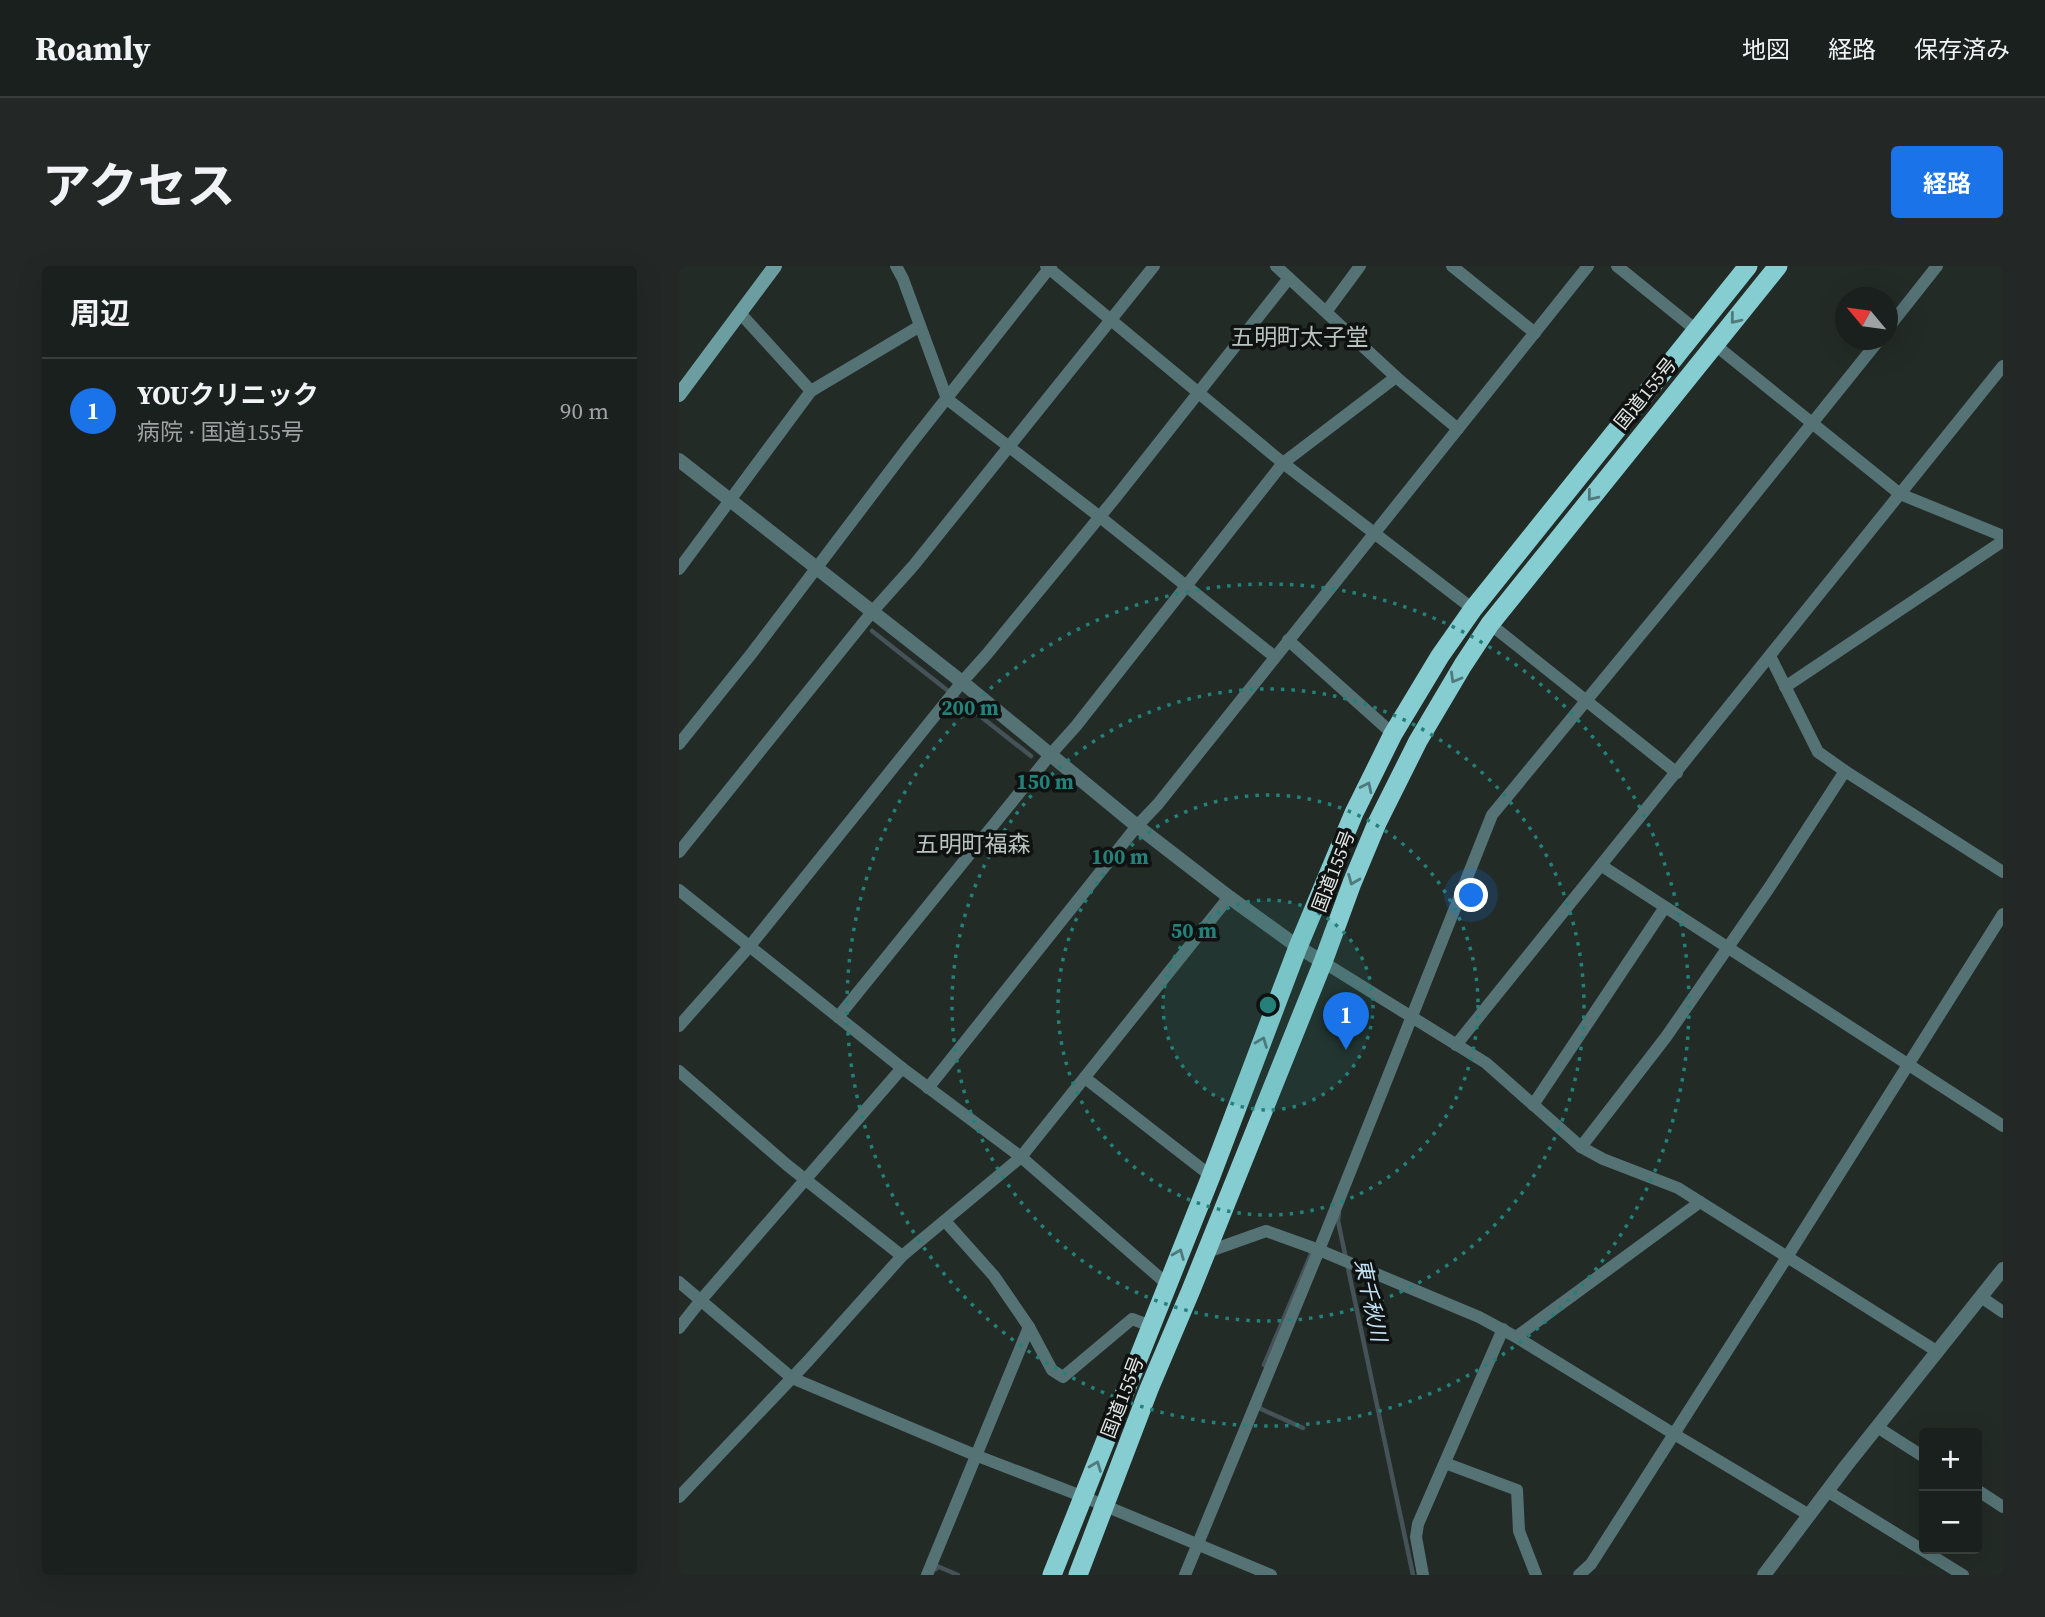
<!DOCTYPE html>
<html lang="ja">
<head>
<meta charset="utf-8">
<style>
  :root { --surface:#1a201d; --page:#232826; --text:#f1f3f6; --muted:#9fa3a4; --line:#383e3b; --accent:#1a73e8 }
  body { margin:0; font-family:"Source Serif 4","Noto Sans JP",serif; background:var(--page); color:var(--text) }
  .controls { position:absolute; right:21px; bottom:21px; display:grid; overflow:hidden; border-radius:7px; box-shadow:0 7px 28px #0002 }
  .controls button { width:63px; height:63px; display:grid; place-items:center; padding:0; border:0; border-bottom:2px solid var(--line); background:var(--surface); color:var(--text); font:35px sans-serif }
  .compass { position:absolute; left:1156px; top:21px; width:63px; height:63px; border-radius:50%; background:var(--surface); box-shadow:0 7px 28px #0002; rotate:299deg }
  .you { position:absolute; left:793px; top:630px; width:24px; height:24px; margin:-18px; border:5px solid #fff; border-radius:50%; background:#1a73e8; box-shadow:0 0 0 10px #1a73e833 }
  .badge { display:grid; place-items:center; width:46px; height:46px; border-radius:50%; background:var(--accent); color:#fff; font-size:23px; font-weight:700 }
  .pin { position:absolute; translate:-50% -58px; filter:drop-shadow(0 2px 4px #0008) }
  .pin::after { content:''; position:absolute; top:37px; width:24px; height:21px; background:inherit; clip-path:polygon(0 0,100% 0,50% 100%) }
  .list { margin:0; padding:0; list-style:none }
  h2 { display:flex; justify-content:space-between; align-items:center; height:91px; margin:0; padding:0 28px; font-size:30px }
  h2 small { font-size:23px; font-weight:400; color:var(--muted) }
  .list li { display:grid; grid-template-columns:46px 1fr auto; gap:21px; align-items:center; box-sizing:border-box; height:105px; padding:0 28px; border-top:2px solid var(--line) }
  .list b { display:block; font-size:26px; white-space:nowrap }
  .list p { margin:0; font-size:23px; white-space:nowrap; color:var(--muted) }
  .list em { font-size:23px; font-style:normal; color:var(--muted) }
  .map { position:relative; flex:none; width:1324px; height:1309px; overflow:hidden; border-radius:7px }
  header { display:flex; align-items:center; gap:42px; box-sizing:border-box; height:98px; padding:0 35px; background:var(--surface); border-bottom:2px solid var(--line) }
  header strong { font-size:33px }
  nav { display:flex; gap:38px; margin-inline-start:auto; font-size:24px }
  .intro { display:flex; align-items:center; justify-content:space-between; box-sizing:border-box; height:168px; padding:0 42px }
  h1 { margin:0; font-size:49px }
  .button { padding:18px 32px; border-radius:7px; background:var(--accent); color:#fff; font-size:24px; font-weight:700 }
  main { display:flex; gap:42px; padding:0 42px }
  aside { flex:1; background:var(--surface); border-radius:7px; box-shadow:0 7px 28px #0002 }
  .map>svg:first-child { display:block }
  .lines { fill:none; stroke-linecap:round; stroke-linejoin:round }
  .stream { stroke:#455258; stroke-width:4.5 }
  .minor { stroke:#557375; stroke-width:12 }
  .tertiary { stroke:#557375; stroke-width:14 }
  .secondary { stroke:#6c9ea1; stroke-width:14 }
  .trunk { stroke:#86cdd2; stroke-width:19 }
  .oneway { stroke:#50797b }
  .ring { fill:none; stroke:#24817a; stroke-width:3.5; stroke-dasharray:3.5 7 }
  .labels { text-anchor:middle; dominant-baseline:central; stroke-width:7; stroke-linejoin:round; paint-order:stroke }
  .street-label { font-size:19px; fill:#e2e7e5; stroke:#0f1211 }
  .water-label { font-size:21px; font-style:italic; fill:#c3e4f7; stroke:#0f1211 }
  .quarter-label { font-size:23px; fill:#b9c3bf; stroke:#0f1211 }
  .centre { fill:#24817a; stroke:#0f1211; stroke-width:3.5 }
  .ring-label { font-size:21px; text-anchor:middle; font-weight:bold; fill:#24817a; stroke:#0f1211; stroke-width:7; stroke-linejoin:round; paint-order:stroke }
</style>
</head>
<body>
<header>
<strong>Roamly</strong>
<nav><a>地図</a><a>経路</a><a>保存済み</a></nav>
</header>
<div class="intro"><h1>アクセス</h1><a class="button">経路</a></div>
<main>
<aside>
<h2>周辺<small></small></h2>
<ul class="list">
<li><span class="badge">1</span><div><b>YOUクリニック</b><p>病院 · 国道155号</p></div><em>90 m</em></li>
</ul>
</aside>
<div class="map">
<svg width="1324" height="1309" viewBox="0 0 1324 1309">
  <rect width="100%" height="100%" fill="#232b27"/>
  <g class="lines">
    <g class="stream">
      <polyline points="193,365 352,490"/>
      <polyline points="660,947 659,955 734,1309"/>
      <polyline points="585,1099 632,988"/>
      <polyline points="581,1139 580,1142 624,1162"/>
      <polyline points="257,1303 258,1300 279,1309"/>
    </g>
    <g class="minor">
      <polyline points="217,0 224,13 268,133 421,251 596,391"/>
      <polyline points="367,0 604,197 794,343"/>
      <polyline points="597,0 717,111 779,163"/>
      <polyline points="773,0 856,67"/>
      <polyline points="938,0 1017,64"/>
      <polyline points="647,46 681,0"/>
      <polyline points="61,47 132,125"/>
      <polyline points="1209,62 1258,0"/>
      <polyline points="1035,78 1221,228 1324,270"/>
      <polyline points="0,303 132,125 241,60"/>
      <polyline points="811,358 998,507"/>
      <polyline points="609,374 714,468"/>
      <polyline points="1091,390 1139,486 1166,505 1324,606"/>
      <polyline points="1106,421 1324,275"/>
      <polyline points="0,478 73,387 230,180 372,0"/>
      <polyline points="0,586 193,346 235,299 475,0"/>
      <polyline points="923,600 1324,860"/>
      <polyline points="0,624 223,802 342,891 488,1018"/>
      <polyline points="644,696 807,797 902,881 924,893 999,922 1259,1086"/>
      <polyline points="159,751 371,489 397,460 604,197 717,111"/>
      <polyline points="0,760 70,681 283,416 308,388 437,231 610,12"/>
      <polyline points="777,779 1324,100"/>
      <polyline points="0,805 108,899 223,990"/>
      <polyline points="406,812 532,910"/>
      <polyline points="249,822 458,560 479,538 909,0"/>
      <polyline points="854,839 986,641"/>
      <polyline points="902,881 987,771 1090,622 1166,505"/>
      <polyline points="266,955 315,1010 350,1061 373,1104 384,1111 453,1053 472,1060"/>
      <polyline points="528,986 587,965 640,984 800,1051 837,1071 995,1168 1130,1249"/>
      <polyline points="0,1016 113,1112 296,1189 405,1231 592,1309"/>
      <polyline points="1302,1031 1324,1046"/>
      <polyline points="0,1062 22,1034 223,802"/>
      <polyline points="837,1071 1021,936"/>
      <polyline points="1198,1161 1245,1191"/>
      <polyline points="766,1197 838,1224 840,1265 857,1309"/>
      <polyline points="1298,1224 1324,1241"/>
      <polyline points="1148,1225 1284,1309"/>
      <polyline points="0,1231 129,1095 223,990 342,891 550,631"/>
      <polyline points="248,1309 350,1061"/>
      <polyline points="506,1309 640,984 813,549 1028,288 1200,74"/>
      <polyline points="744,1309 737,1271 739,1258 824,1063"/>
      <polyline points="900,1309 912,1298 1108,991 1324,648"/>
    </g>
    <g class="tertiary">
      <polyline points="0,194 283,416 458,560 550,631 619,681 644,696"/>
      <polyline points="1085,1309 1167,1200 1324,1003"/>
    </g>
    <polyline class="secondary" points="0,129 96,0"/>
    <g class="trunk">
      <polyline points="373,1309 532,910 619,681 675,547 714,468 761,390 794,343 1069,0"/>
      <polyline points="399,1309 470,1123 512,1024 644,696 673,617 698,557 739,475 784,399 811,358 1099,0"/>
    </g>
  </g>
  <defs><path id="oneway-chevron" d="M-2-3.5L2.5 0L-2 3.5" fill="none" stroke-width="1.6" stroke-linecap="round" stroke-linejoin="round" transform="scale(1.75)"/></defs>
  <g class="oneway">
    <use href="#oneway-chevron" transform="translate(1056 53) rotate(129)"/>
    <use href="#oneway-chevron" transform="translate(913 230) rotate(129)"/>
    <use href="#oneway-chevron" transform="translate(776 412) rotate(120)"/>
    <use href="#oneway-chevron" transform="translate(688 521) rotate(-64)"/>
    <use href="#oneway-chevron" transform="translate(674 614) rotate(112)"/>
    <use href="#oneway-chevron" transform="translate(583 776) rotate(-69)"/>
    <use href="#oneway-chevron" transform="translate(500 988) rotate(-68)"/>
    <use href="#oneway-chevron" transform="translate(417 1200) rotate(-69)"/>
  </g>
  <circle cx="589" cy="739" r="105" fill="#24817a" fill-opacity=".12"/>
  <g class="ring">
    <circle cx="589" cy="739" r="105"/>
    <circle cx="589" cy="739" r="210"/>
    <circle cx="589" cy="739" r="316"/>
    <circle cx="589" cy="739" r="421"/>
  </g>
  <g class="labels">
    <g class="street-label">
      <text transform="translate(966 127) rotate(-51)">国道155号</text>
      <text transform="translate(654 605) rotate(-69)">国道155号</text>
      <text transform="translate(443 1131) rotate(-69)">国道155号</text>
    </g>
    <g class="water-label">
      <text transform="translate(692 1034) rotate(78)">東千秋川</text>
    </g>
    <g class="quarter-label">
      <text x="621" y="71">五明町太子堂</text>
      <text x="294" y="578">五明町福森</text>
    </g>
  </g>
  <circle cx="589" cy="739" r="10" class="centre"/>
  <g class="ring-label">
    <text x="291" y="449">200 m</text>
    <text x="366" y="523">150 m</text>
    <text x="441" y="598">100 m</text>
    <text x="515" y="672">50 m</text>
  </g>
</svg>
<div class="controls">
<button>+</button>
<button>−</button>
</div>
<svg class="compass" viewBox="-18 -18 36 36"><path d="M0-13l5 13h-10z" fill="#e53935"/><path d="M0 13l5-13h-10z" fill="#9fa3a4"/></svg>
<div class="you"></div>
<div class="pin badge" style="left:667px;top:784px">1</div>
</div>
</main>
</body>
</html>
